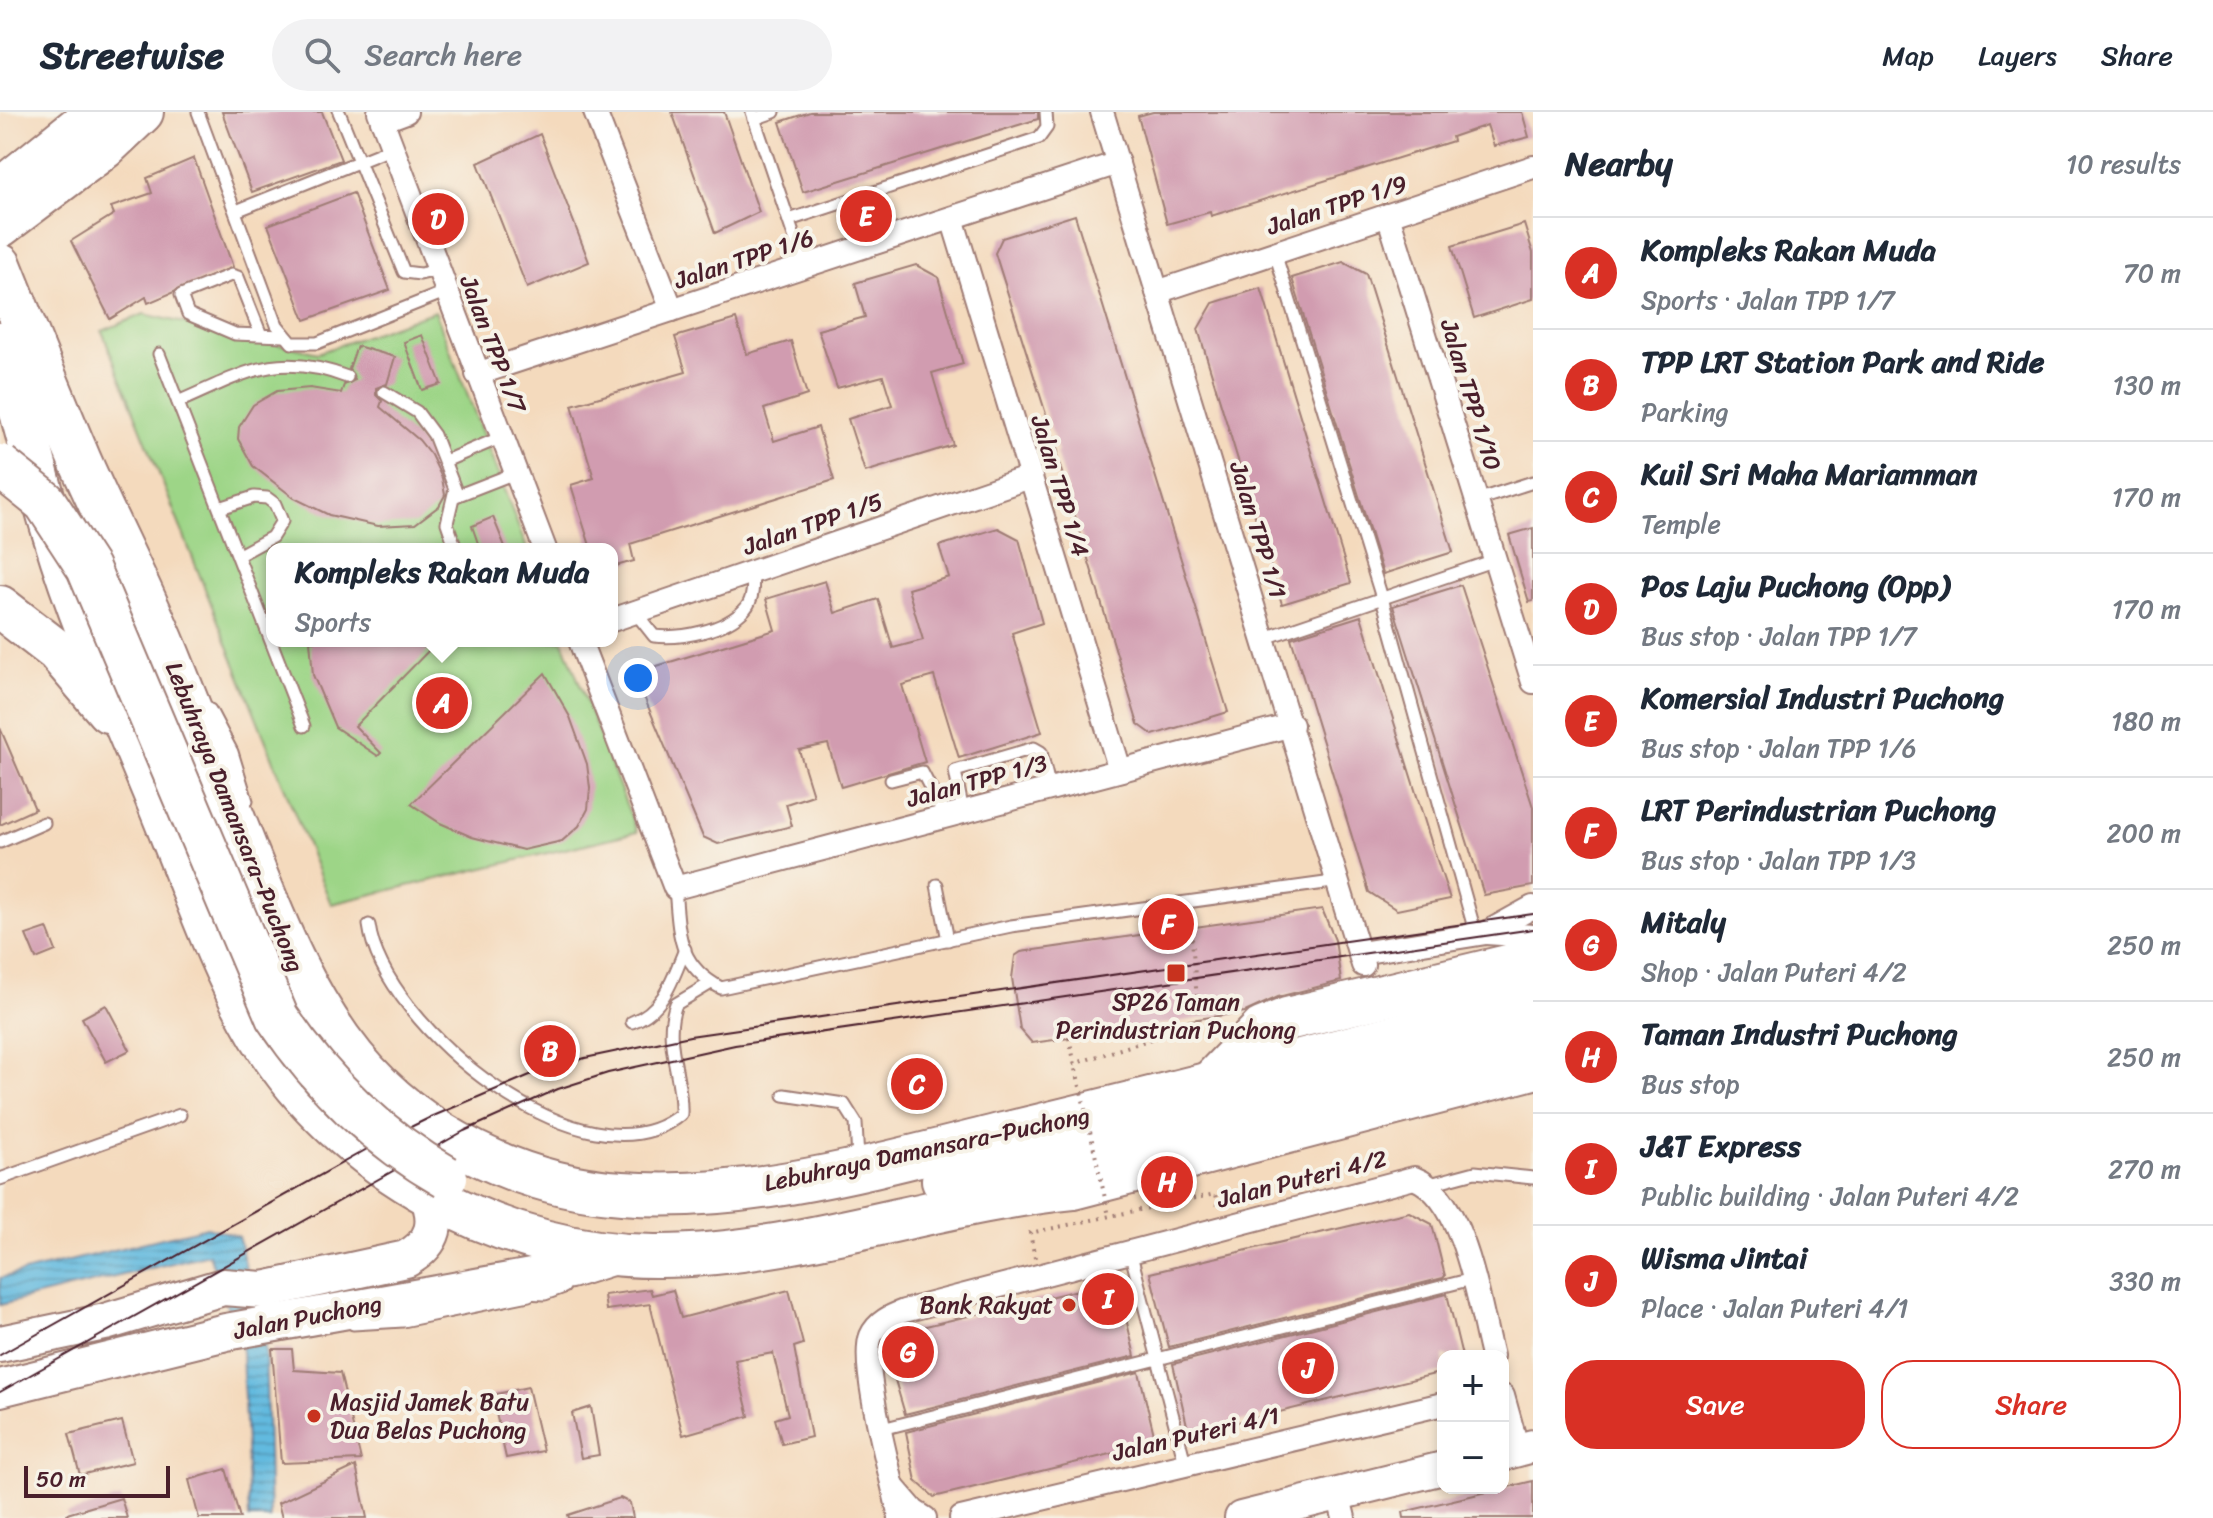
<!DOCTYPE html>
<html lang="en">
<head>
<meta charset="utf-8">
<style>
  :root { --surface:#fff; --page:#f2f2f3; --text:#1f2937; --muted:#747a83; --line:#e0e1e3; --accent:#d93025 }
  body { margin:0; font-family:Sriracha,sans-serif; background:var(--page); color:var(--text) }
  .controls { position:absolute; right:24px; bottom:24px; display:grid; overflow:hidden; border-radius:16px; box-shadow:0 4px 12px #0003 }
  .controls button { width:72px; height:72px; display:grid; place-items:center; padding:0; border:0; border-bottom:2px solid var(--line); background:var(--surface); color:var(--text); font:40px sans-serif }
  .scale { position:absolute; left:24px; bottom:20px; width:146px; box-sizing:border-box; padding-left:8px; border:4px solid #4a1f2b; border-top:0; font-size:22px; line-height:28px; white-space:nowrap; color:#4a1f2b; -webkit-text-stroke:6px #f7f3e8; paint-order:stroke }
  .you { position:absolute; left:638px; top:566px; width:28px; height:28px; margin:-20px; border:6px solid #fff; border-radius:50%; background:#1a73e8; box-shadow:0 0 0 12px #1a73e833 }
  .badge { display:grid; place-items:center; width:52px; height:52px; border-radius:50%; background:var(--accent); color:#fff; font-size:26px; font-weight:700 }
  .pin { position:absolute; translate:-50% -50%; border:4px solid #fff; box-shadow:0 2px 8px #0006 }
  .popup { position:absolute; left:266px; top:431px; width:352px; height:104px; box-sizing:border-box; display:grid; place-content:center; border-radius:16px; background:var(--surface); filter:drop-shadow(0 2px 6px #0005); font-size:26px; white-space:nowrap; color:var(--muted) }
  .popup b { font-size:30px; color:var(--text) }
  .popup::after { content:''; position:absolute; left:50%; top:100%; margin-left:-16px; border:16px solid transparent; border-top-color:var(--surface) }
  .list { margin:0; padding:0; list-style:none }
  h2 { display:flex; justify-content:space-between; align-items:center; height:104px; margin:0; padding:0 32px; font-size:34px }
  h2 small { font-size:26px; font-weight:400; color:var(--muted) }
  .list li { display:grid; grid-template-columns:52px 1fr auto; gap:24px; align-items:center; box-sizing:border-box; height:112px; padding:0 32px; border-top:2px solid var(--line) }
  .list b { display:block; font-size:30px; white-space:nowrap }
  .list p { margin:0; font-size:26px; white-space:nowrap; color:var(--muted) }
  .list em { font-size:26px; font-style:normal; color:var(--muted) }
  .actions { display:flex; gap:16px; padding:24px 32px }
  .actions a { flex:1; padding:18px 0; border:2px solid var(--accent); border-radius:32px; text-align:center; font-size:28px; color:var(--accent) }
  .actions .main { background:var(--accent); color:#fff }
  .icon { flex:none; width:44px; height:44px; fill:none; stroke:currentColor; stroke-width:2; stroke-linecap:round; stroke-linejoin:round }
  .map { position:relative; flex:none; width:1533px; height:1406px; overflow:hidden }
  header { display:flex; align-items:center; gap:48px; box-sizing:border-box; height:112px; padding:0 40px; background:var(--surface); border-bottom:2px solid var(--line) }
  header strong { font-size:38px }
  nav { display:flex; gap:44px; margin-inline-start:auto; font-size:28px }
  .search { width:560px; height:72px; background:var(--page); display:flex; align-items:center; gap:20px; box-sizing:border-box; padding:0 28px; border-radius:44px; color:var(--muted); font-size:30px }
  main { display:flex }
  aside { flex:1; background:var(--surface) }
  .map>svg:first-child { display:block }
  .green { fill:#9dd587; stroke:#747a59; stroke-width:2 }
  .water { fill:url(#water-rules); stroke:#566c85; stroke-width:2 }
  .building { fill:#d19cb0 }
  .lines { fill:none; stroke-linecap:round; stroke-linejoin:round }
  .lane-casing { stroke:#9f7c74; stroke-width:15 }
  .street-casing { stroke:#9f7c74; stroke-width:26 }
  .secondary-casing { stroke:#9f7c74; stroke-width:36 }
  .primary-casing { stroke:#9f7c74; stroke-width:40 }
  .highway-casing { stroke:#9f7c74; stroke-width:46 }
  .path { stroke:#9f7c74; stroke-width:4; stroke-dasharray:2 6; stroke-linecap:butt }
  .lane { stroke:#fff; stroke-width:11 }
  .street { stroke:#fff; stroke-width:22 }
  .secondary { stroke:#fff; stroke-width:32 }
  .primary { stroke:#fff; stroke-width:36 }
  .highway { stroke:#fff; stroke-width:42 }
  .tram { stroke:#4a1f2b; stroke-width:2 }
  .highway-bridge-casing { stroke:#9f7c74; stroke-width:46; stroke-linecap:butt }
  .path-bridge { stroke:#9f7c74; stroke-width:4; stroke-dasharray:2 6; stroke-linecap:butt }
  .highway-bridge { stroke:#fff; stroke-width:42 }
  .poi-dot { fill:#c8321e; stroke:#f7f3e8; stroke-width:3 }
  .labels { text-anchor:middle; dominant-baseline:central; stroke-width:8; stroke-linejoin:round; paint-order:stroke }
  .street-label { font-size:24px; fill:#4a1f2b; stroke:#f7f3e8 }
  .poi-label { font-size:24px; fill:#4a1f2b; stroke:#f7f3e8 }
</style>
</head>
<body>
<header>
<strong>Streetwise</strong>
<div class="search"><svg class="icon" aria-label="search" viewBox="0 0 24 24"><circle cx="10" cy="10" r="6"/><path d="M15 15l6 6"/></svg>Search here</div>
<nav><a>Map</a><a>Layers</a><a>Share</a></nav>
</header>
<main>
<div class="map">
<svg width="1533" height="1406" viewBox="0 0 1533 1406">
  <defs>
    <pattern id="water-rules" width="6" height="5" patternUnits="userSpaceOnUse" patternTransform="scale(2)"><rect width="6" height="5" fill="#62badf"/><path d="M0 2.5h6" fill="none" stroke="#5397b5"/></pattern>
  </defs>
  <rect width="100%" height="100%" fill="#f7f3e8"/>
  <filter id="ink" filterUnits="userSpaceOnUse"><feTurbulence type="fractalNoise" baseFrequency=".0125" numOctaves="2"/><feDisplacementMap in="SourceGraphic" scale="16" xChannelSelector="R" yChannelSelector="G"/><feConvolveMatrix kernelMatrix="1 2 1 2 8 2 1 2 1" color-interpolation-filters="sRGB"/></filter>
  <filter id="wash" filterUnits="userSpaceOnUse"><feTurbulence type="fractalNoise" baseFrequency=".006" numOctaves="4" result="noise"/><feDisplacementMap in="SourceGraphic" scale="32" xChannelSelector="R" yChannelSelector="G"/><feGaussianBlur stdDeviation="1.8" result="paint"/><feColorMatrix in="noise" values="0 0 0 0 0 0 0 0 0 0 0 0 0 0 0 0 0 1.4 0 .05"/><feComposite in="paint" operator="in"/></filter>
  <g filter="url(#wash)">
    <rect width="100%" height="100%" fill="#f4dabd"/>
    <polygon class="green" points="435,199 527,437 272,437 272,529 563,529 637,720 331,792 102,219 144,202 318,241"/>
    <polygon class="water" points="207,1115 238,1124 265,1233 270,1406 249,1406 242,1239 209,1142 0,1193 0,1166"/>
    <g id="blocks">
      <g class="building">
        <polygon points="222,0 322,0 341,48 252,80"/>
        <polygon points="672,0 724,0 759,100 715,121"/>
        <polygon points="810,0 1038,0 1038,7 803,80 780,10"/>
        <polygon points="1153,0 1522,0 1529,25 1494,34 1487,13 1452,25 1453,29 1211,104 1210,100 1167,112 1138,4"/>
        <polygon points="540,22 589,150 527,176 478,51"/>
        <polygon points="194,46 233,155 148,191 146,185 110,207 71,129 114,102 111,95 152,81 147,66"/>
        <polygon points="353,81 390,178 305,208 268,113"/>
        <polygon points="1075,103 1228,600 1153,623 1138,612 1056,341 1058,340 995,141 1002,126"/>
        <polygon points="1524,112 1533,141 1533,187 1474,206 1452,134"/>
        <polygon points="1343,150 1366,162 1453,440 1383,462 1292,166"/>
        <polygon points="916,153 938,165 963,252 932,261 953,333 865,360 848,307 892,293 883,264 837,276 818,218 865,205 855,171"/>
        <polygon points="1261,176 1351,471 1282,492 1198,217 1213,191"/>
        <polygon points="736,207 747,242 791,229 807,283 764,297 774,329 818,315 834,368 630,432 634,449 612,455 612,437 591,437 571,373 594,366 572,293 686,260 675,225"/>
        <polygon points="422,223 441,272 422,278 404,230"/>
        <polygon points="357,234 395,245 387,272 376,276 376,283 382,289 380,295 419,328 431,343 442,366 445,383 439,394 415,412 378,414 329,403 294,386 253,354 238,327 239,315 253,293 277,279 310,276 341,281 344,273 355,268 349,257"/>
        <polygon points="493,405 506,437 480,437 472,414"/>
        <polygon points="998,416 1019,427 1042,511 1012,521 1042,620 959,646 934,564 902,573 925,650 841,675 828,632 799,638 813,683 786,692 792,714 718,732 703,725 634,561 775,518 766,487 825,469 835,501 878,487 893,536 923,528 908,477 949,465 939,434"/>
        <polygon points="1533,416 1533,489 1529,490 1509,423"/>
        <polygon points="1461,473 1533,695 1533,774 1484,783 1393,494"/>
        <polygon points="1361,504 1434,739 1450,787 1397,798 1369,780 1291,526"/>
        <polygon points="310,529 438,529 355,614 381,641 378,644 335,615 313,563"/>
        <polygon points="545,561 570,605 587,652 590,676 588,697 579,714 562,729 523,738 472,725 440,711 411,692"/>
        <polygon points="0,616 35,697 0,713"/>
        <polygon points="1322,797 1335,828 1341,869 1278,885 1245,900 1069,926 1032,931 1020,917 1012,866 1015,844 1021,840"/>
        <polygon points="47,816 56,839 36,847 26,823"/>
        <polygon points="106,893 130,938 106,950 82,906"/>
        <polygon points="922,948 936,988 912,997 897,956"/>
        <polygon points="1409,1100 1432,1112 1445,1164 1443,1166 1169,1235 1150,1161"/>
        <polygon points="1117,1169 1135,1244 905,1302 888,1244 900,1220"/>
        <polygon points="650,1177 652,1183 673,1178 681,1206 789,1178 803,1232 794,1235 811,1325 782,1332 775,1307 788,1303 773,1241 735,1248 749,1304 683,1323 650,1192 606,1198 604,1183"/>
        <polygon points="1447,1182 1462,1244 1443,1244 1443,1260 1189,1322 1173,1252"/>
        <polygon points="272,1237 292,1237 294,1258 340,1261 361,1348 281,1351"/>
        <polygon points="1139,1260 1156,1331 934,1385 916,1369 906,1320"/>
        <polygon points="528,1275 543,1339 506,1346 492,1283"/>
        <polygon points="591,1295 599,1343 581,1346 572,1301"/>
        <polygon points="122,1309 133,1350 80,1363 69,1322"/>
        <polygon points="356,1354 367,1406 282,1406 278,1391"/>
        <polygon points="226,1357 240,1406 199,1406 189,1368"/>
        <polygon points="1533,1369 1533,1406 1404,1406 1403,1400"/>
        <polygon points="121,1386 127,1406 68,1406 67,1402"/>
        <polygon points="620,1386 630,1391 633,1406 569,1406 568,1403"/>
      </g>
    </g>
  </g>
  <g filter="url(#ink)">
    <use href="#blocks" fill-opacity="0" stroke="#9f7c74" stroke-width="2"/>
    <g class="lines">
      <defs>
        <g id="lane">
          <polyline points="198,0 277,213 292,231 317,231 445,180"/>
          <polyline points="339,0 404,160 420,162 437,158"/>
          <polyline points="752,0 804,154"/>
          <polyline points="754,7 774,0"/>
          <polyline points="236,99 393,36"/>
          <polyline points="789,108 1039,26 1047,15 1046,0"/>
          <polyline points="1275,141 1382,486 1476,823"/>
          <polyline points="261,223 238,165 231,163 181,183 188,202 235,222 284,224"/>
          <polyline points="159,242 304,614"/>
          <polyline points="384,280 417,300 434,323 455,377 447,411 456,437"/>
          <path d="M178,290C243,262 275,238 347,265"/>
          <polyline points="445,349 502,325"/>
          <polyline points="456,384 515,361"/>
          <polyline points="1477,388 1533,370"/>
          <polyline points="220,396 254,385 267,386 275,392 282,409 272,425 239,443"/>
          <path d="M635,500L654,524C681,527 725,519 745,497C754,487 753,473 752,460"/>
          <polyline points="1265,526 1495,448"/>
          <polyline points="210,598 232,640 247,689"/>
          <polyline points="891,668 922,660 945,704"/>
          <polyline points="963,700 955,659 1034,636 1041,640 1050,677"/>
          <polyline points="0,730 44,711"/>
          <polyline points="937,773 948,828"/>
          <path d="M675,776C679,821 677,853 721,876L1011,814L1340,769"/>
          <path d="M369,813C382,913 588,1081 681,1002C683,964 662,929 676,892L711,871"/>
          <path d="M632,910C664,899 673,866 685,837"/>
          <polyline points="784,983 844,992 856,1011 858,1048"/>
          <polyline points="0,1067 180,1003"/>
          <polyline points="1430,1072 1475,1060 1533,1066"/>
          <polyline points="1130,1139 1185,1351"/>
          <polyline points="522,1181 545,1182 564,1175"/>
          <polyline points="353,1212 403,1209 529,1183"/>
          <polyline points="882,1317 1472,1167"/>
        </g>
        <g id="street">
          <polyline points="379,0 545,437"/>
          <polyline points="595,0 672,198"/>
          <polyline points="1102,0 1363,853"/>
          <polyline points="382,9 406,0"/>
          <polyline points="1388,103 1533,570"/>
          <polyline points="952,106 1120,658"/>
          <polyline points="1157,180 1533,55"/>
          <polyline points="477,262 1118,51"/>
          <polyline points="612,508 1030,365"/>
          <polyline points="580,529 675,776 1292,613"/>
          <polyline points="1486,821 1533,824"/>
          <polyline points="1360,841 1486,821 1533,795"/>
          <polyline points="1503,1284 1518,1338"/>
          <polyline points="895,1377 914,1399 925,1406"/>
          <polyline points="1338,1382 1344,1406"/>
          <path d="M900,1406C893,1369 859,1253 871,1224C877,1210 891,1204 904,1199L1414,1066C1466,1086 1479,1194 1492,1244"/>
          <polyline points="961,1406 1443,1292"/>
        </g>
        <g id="secondary">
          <polyline points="1503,1342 1533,1334"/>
          <polyline points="1241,1406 1443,1356"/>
        </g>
        <g id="primary">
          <path d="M0,1232L105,1210L223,1175L263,1178L406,1147C435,1131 440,1109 426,1080"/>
          <polyline points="0,1276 226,1220 570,1158 617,1143"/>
        </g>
        <g id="highway">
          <polyline points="0,78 97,0"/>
          <polyline points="0,114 105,35 142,0"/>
          <path d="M0,153C26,218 52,284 80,349C110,417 145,483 172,552C197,615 222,677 247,740C276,813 304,884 354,946C418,1024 521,1074 622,1081C751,1091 884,1051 1008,1021C1184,979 1358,933 1533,888"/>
          <path d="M0,232C23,294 34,359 54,422C81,513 122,602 158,690C190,767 217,851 260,923C340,1057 506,1146 660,1144C799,1143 935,1090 1073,1076L1533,956"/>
          <polyline points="0,495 57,539 108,599"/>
          <polyline points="1208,973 1262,917 1287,907 1533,848"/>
          <polyline points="943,1068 1533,923"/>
        </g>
      </defs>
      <use href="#lane" class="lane-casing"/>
      <use href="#street" class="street-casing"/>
      <use href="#secondary" class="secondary-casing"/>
      <use href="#primary" class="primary-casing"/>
      <use href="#highway" class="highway-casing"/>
      <g class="path">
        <polyline points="1073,952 1199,912 1190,803"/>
        <polyline points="1035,1146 1030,1121 1215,1082 1218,1098"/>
      </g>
      <use href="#lane" class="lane"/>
      <use href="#street" class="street"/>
      <use href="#secondary" class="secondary"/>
      <use href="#primary" class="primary"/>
      <use href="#highway" class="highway"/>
      <g class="tram">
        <polyline points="0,1243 376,1032 431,1005 530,963 585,946 690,924 1533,802"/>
        <polyline points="0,1280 464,1019 558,977 608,961 735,933 1533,817"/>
      </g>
      <defs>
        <path id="highway-bridge" d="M0,354L45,390L88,456L277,905C322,972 376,1025 446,1065"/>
      </defs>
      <use href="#highway-bridge" class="highway-bridge-casing"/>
      <polyline class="path-bridge" points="1069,926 1109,1104"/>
      <use href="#highway-bridge" class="highway-bridge"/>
    </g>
  </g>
  <g class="poi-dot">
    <rect x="1166" y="851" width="20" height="20" rx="4"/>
    <circle cx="1069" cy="1193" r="8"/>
    <circle cx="314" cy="1304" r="8"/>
  </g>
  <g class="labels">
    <g class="street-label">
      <text transform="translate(1337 93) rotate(-18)">Jalan TPP 1/9</text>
      <text transform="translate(744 147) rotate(-18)">Jalan TPP 1/6</text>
      <text transform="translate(493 232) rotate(69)">Jalan TPP 1/7</text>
      <text transform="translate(1471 283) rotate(73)">Jalan TPP 1/10</text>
      <text transform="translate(1060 374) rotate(73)">Jalan TPP 1/4</text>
      <text transform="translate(813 412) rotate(-19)">Jalan TPP 1/5</text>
      <text transform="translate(1258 418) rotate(73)">Jalan TPP 1/1</text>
      <text transform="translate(977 669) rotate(-15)">Jalan TPP 1/3</text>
      <text transform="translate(235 705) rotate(68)">Lebuhraya Damansara–Puchong</text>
      <text transform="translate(927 1037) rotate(-12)">Lebuhraya Damansara–Puchong</text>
      <text transform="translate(1302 1067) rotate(-14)">Jalan Puteri 4/2</text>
      <text transform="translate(308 1205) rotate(-11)">Jalan Puchong</text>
      <text transform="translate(1196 1322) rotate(-13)">Jalan Puteri 4/1</text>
    </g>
    <g class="poi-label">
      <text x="1176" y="890">SP26 Taman<tspan x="1176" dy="28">Perindustrian Puchong</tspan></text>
      <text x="1053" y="1193" text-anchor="end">Bank Rakyat</text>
      <text x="330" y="1290" text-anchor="start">Masjid Jamek Batu<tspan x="330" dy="28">Dua Belas Puchong</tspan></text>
    </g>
  </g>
</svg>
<div class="controls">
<button>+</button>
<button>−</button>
</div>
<div class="scale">50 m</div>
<div class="you"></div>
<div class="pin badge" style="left:442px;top:591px">A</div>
<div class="popup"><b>Kompleks Rakan Muda</b>Sports</div>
<div class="pin badge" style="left:550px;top:939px">B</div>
<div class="pin badge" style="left:917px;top:972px">C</div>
<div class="pin badge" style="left:438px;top:107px">D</div>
<div class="pin badge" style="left:866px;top:104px">E</div>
<div class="pin badge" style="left:1168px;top:812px">F</div>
<div class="pin badge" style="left:908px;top:1240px">G</div>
<div class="pin badge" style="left:1167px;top:1070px">H</div>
<div class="pin badge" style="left:1108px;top:1187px">I</div>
<div class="pin badge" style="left:1308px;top:1256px">J</div>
</div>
<aside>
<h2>Nearby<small>10 results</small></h2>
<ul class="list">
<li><span class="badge">A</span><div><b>Kompleks Rakan Muda</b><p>Sports · Jalan TPP 1/7</p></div><em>70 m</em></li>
<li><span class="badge">B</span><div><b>TPP LRT Station Park and Ride</b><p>Parking</p></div><em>130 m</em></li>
<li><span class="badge">C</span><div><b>Kuil Sri Maha Mariamman</b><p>Temple</p></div><em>170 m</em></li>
<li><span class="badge">D</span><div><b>Pos Laju Puchong (Opp)</b><p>Bus stop · Jalan TPP 1/7</p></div><em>170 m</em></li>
<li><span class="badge">E</span><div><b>Komersial Industri Puchong</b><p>Bus stop · Jalan TPP 1/6</p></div><em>180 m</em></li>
<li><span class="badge">F</span><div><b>LRT Perindustrian Puchong</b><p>Bus stop · Jalan TPP 1/3</p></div><em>200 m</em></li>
<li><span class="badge">G</span><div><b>Mitaly</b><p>Shop · Jalan Puteri 4/2</p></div><em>250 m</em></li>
<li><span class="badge">H</span><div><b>Taman Industri Puchong</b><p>Bus stop</p></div><em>250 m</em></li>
<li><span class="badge">I</span><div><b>J&amp;T Express</b><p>Public building · Jalan Puteri 4/2</p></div><em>270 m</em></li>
<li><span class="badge">J</span><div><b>Wisma Jintai</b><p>Place · Jalan Puteri 4/1</p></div><em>330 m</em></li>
</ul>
<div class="actions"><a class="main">Save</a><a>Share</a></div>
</aside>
</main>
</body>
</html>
